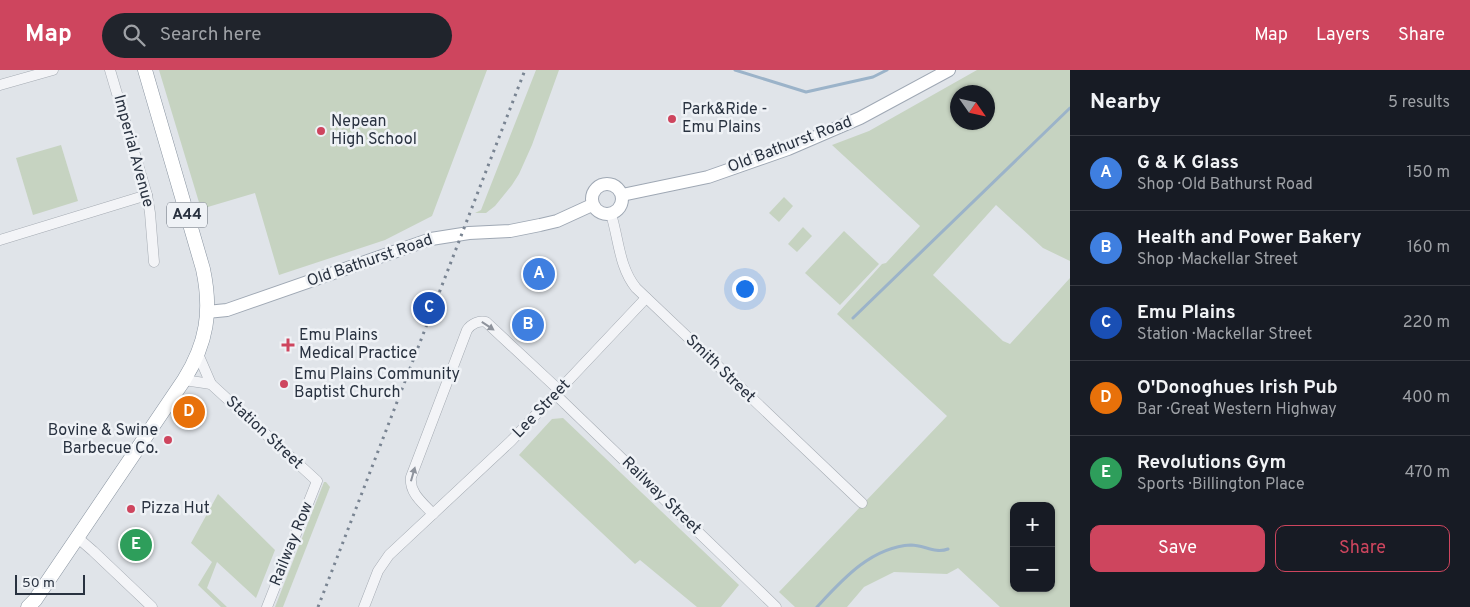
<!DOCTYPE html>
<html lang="en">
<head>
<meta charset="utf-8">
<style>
  :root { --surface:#171b24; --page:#20242c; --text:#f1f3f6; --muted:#9ea1a6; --line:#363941; --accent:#ce455e }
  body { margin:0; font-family:Overpass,sans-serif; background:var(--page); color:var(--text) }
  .controls { position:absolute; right:15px; bottom:15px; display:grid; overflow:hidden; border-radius:10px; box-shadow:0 1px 4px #0004 }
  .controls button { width:45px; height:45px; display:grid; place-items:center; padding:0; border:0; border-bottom:1px solid var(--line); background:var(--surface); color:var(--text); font:25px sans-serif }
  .compass { position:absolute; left:950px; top:15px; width:45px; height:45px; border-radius:50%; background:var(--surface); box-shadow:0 1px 4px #0004; rotate:124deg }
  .scale { position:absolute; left:15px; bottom:12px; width:70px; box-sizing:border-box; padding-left:5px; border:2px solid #293240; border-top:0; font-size:14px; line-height:18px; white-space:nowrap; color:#293240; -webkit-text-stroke:4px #eff2f6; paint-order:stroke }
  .you { position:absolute; left:744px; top:218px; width:18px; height:18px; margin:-12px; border:4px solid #fff; border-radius:50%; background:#1a73e8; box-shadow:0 0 0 8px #1a73e833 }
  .badge { display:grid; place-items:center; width:32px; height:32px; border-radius:50%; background:var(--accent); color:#fff; font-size:16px; font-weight:700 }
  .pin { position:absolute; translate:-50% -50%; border:2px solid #fff; box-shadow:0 1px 5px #0006 }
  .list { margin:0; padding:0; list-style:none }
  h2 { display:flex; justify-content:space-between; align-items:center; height:65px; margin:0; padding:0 20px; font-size:21px }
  h2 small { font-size:16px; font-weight:400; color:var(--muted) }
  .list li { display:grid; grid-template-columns:32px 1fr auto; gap:15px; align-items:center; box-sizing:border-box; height:75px; padding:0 20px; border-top:1px solid var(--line) }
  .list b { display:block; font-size:19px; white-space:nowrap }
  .list p { margin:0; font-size:16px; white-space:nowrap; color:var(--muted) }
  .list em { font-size:16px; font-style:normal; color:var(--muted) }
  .actions { display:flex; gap:10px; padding:15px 20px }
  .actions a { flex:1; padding:11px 0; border:1px solid var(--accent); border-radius:10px; text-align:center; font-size:18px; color:var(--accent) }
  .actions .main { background:var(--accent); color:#fff }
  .icon { flex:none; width:28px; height:28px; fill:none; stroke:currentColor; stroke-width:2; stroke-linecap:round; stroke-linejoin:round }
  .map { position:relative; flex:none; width:1070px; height:537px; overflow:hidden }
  header { display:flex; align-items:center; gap:30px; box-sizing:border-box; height:70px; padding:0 25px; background:var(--accent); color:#fff }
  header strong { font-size:24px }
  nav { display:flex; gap:28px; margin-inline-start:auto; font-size:18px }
  .search { width:350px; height:45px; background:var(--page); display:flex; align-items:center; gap:12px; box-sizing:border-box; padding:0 18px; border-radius:28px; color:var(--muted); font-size:19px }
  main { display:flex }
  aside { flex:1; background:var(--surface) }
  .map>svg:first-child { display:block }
  .green { fill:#c6d3c1; fill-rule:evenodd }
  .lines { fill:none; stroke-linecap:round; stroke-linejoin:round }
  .stream { stroke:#9bb3c9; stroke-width:3 }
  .minor-casing { stroke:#a5abb3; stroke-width:11 }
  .major-casing { stroke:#9fa8b4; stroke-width:14 }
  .highway-casing { stroke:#87929f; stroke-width:15 }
  .minor { stroke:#f3f4f7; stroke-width:10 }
  .major { stroke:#fff; stroke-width:12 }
  .highway { stroke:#fff; stroke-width:14 }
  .rail { stroke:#798492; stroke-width:3; stroke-dasharray:2.5 5; stroke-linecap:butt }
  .oneway { fill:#8e939c }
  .poi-dot { fill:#ce455e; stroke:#eff2f6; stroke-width:2 }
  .labels { text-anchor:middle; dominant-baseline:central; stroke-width:5; stroke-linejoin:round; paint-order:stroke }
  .shield { fill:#eff2f6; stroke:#646c77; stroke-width:1 }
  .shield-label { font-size:15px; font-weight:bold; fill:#293240 }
  .poi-label { font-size:16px; fill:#293240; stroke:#eff2f6; text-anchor:start }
  .street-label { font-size:16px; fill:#293240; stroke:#eff2f6 }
</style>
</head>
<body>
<header>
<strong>Map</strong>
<div class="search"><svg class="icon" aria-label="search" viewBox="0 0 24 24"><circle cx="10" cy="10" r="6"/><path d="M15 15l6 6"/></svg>Search here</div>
<nav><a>Map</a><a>Layers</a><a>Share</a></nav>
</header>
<main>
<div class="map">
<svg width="1070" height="537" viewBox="0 0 1070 537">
  <rect width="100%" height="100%" fill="#e0e4e9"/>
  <g class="green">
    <polygon points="159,0 487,0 432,146 385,170 279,205 255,123 201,139"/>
    <polygon points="536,0 559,0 532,75 519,104 512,115 495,136 486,143 475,143 481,140"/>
    <path d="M977,0H1070V191L1043,178L996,135L933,205L1003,271L1010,274L1070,208V537H1000L958,498L947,504L894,502L864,517L847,537H795L779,522L947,346L837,244L882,194L886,193L920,156L832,75L869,61ZM958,22H988V52H958ZM1014,436H1051V518H1014Z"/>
    <polygon points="61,75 78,131 33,145 16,88"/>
    <polygon points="784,127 793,136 779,152 769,143"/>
    <polygon points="803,157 812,166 797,182 788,174"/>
    <polygon points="844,161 879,194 840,235 805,203"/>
    <polygon points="563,348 739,515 721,537 697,537 640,490 635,494 519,385 552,349"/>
    <polygon points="324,412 326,412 330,417 283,537 275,537"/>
    <polygon points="218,424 275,480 256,528 217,492 207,518 227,537 221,537 198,515 212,492 191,473"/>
  </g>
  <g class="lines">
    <g class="stream">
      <polyline points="735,0 806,22 873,7 887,0"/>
      <polyline points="853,248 1070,38"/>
      <path d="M817,537C842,510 871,477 911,475C924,475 935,484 948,479"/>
    </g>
    <defs>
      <g id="minor">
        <polyline points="110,0 147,125 150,143 154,192"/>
        <polyline points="0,15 53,0"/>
        <path d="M611,144C619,170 619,197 636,218L862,433"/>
        <polyline points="0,170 147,125"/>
        <polyline points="198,284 211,314 317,411 267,537"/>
        <polyline points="184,310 211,314"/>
        <polyline points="556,325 776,537"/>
        <path d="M433,444C423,433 409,423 411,407L467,260C471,254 479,250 486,252L560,321"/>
        <polyline points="78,468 93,481 152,537"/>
        <polyline points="364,537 378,501 389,485 511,371 646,228"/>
      </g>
      <g id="major">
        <circle cx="607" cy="129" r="15"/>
        <polyline points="622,125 708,107 788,79 860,48 949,0"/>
        <polyline points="207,242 227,240 431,169 469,163 510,161 540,155 557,151 592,135"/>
      </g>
      <path id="highway" d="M28,537L35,530L184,310C207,273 212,241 203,199L145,0"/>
    </defs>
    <use href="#minor" class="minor-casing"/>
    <use href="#major" class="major-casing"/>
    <use href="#highway" class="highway-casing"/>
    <use href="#minor" class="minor"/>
    <use href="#major" class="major"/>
    <use href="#highway" class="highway"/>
    <polyline class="rail" points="318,537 525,0"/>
  </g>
  <defs><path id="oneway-solid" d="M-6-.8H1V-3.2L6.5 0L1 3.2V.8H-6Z" transform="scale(1.25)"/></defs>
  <g class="oneway">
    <use href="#oneway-solid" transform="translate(488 256) rotate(34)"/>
    <use href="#oneway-solid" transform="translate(413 404) rotate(-74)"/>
  </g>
  <g class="poi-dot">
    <circle cx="672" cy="49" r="5"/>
    <circle cx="321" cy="61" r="5"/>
    <path d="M285.5 267.5h5v5h5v5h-5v5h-5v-5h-5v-5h5z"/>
    <circle cx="284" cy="314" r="5"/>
    <circle cx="168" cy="370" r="5"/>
    <circle cx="131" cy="439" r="5"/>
  </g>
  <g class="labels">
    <rect class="shield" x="167" y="132.5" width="40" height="25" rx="4"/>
    <g class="shield-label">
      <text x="187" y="145">A44</text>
    </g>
    <g class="poi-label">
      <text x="682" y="40">Park&amp;Ride -<tspan x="682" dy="18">Emu Plains</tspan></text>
      <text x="331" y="52">Nepean<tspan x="331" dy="18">High School</tspan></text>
      <text x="299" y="266">Emu Plains<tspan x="299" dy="18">Medical Practice</tspan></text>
      <text x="294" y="305">Emu Plains Community<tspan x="294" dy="18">Baptist Church</tspan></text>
      <text x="158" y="361" text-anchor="end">Bovine &amp; Swine<tspan x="158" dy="18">Barbecue Co.</tspan></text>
      <text x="141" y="439">Pizza Hut</text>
    </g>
    <g class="street-label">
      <text transform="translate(790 75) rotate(-21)">Old Bathurst Road</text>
      <text transform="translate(133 81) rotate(75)">Imperial Avenue</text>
      <text transform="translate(370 191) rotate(-19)">Old Bathurst Road</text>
      <text transform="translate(720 299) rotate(44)">Smith Street</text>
      <text transform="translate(542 339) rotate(-46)">Lee Street</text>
      <text transform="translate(264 363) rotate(43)">Station Street</text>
      <text transform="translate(661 426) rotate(44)">Railway Street</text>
      <text transform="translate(292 474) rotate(-68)">Railway Row</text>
    </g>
  </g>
</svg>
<div class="controls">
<button>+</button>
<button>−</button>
</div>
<svg class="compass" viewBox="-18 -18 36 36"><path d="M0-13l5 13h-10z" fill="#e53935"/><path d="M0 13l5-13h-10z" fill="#9ea1a6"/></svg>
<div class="scale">50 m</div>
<div class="you"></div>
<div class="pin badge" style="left:539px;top:204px;background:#3f7fe0">A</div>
<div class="pin badge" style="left:528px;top:255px;background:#3f7fe0">B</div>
<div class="pin badge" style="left:429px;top:238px;background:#1a4fb4">C</div>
<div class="pin badge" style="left:189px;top:342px;background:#e8710a">D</div>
<div class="pin badge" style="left:136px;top:475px;background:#2e9e5b">E</div>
</div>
<aside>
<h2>Nearby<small>5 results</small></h2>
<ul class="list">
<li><span class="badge" style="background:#3f7fe0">A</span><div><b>G &amp; K Glass</b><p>Shop · Old Bathurst Road</p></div><em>150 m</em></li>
<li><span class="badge" style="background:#3f7fe0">B</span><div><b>Health and Power Bakery</b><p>Shop · Mackellar Street</p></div><em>160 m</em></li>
<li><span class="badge" style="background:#1a4fb4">C</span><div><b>Emu Plains</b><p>Station · Mackellar Street</p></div><em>220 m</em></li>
<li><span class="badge" style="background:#e8710a">D</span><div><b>O'Donoghues Irish Pub</b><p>Bar · Great Western Highway</p></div><em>400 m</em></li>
<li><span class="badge" style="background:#2e9e5b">E</span><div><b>Revolutions Gym</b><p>Sports · Billington Place</p></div><em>470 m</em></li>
</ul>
<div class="actions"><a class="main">Save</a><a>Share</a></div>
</aside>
</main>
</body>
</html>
